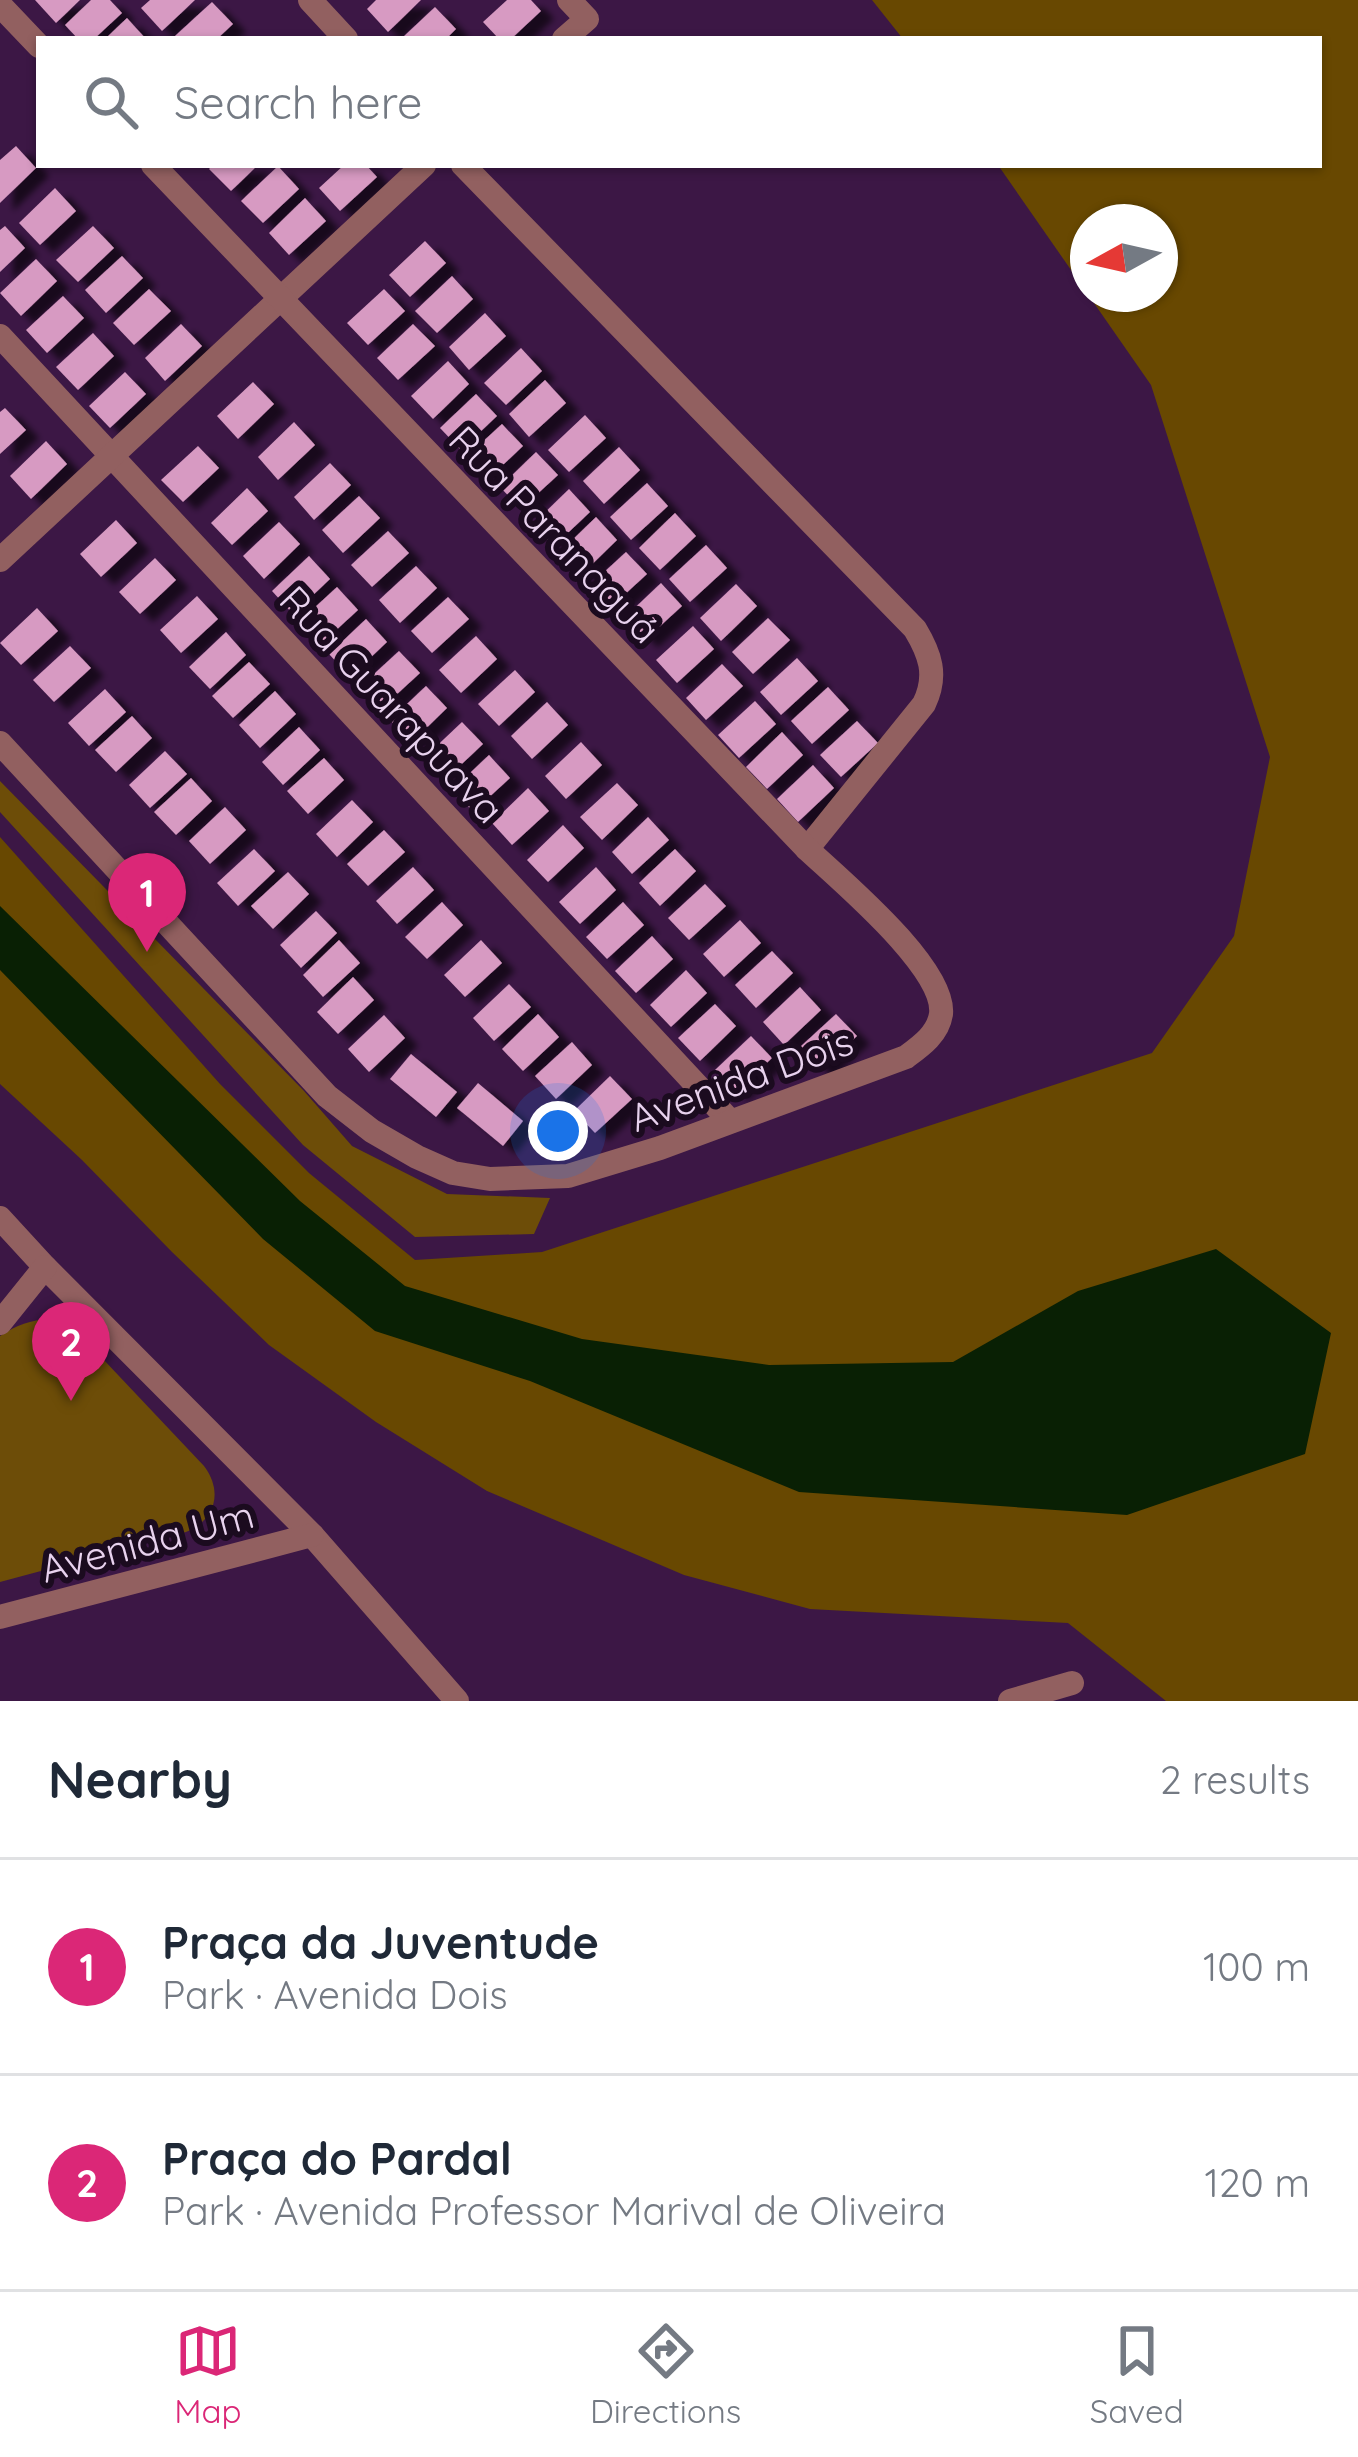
<!DOCTYPE html>
<html lang="en">
<head>
<meta charset="utf-8">
<style>
  :root { --surface:#fff; --page:#f6f6f7; --text:#1f2937; --muted:#747a83; --line:#e0e1e3; --accent:#db2777 }
  body { margin:0; font-family:Quicksand,sans-serif; background:var(--page); color:var(--text) }
  .compass { position:absolute; left:1070px; top:204px; width:108px; height:108px; border-radius:50%; background:var(--surface); box-shadow:0 3px 9px #0004; rotate:262deg }
  .you { position:absolute; left:558px; top:1131px; width:42px; height:42px; margin:-30px; border:9px solid #fff; border-radius:50%; background:#1a73e8; box-shadow:0 0 0 18px #1a73e833 }
  .badge { display:grid; place-items:center; width:78px; height:78px; border-radius:50%; background:var(--accent); color:#fff; font-size:39px; font-weight:700 }
  .pin { position:absolute; translate:-50% -99px; filter:drop-shadow(0 3px 6px #0008) }
  .pin::after { content:''; position:absolute; top:63px; width:42px; height:36px; background:inherit; clip-path:polygon(0 0,100% 0,50% 100%) }
  .list { margin:0; padding:0; list-style:none }
  h2 { display:flex; justify-content:space-between; align-items:center; height:156px; margin:0; padding:0 48px; font-size:51px }
  h2 small { font-size:39px; font-weight:400; color:var(--muted) }
  .list li { display:grid; grid-template-columns:78px 1fr auto; gap:36px; align-items:center; box-sizing:border-box; height:216px; padding:0 48px; border-top:3px solid var(--line) }
  .list b { display:block; font-size:45px; white-space:nowrap }
  .list p { margin:0; font-size:39px; white-space:nowrap; color:var(--muted) }
  .list em { font-size:39px; font-style:normal; color:var(--muted) }
  .icon { flex:none; width:66px; height:66px; fill:none; stroke:currentColor; stroke-width:2; stroke-linecap:round; stroke-linejoin:round }
  .map { position:relative; flex:none; width:1358px; height:1701px; overflow:hidden }
  .search { position:absolute; background:var(--surface); box-shadow:0 3px 9px #0004; left:36px; right:36px; top:36px; height:132px; display:flex; align-items:center; gap:30px; box-sizing:border-box; padding:0 42px; border-radius:0px; color:var(--muted); font-size:45px }
  .sheet { height:588px; background:var(--surface) }
  nav { display:flex; justify-content:space-around; align-items:center; box-sizing:border-box; height:168px; border-top:3px solid var(--line); background:var(--surface); font-size:33px; color:var(--muted) }
  nav a { display:grid; justify-items:center; gap:6px }
  nav .on { color:var(--accent) }
  .map>svg:first-child { display:block }
  .green { fill:#6d4d08 }
  .forest { fill:#684801; fill-rule:evenodd }
  .water { fill:#092004 }
  .building { fill:#d79ac2; filter:url(#shadow) }
  .lines { fill:none; stroke-linecap:round; stroke-linejoin:round }
  .minor { stroke:#926060; stroke-width:24 }
  .labels { text-anchor:middle; dominant-baseline:central; stroke-width:12; stroke-linejoin:round; paint-order:stroke }
  .street-label { font-size:39px; fill:#e8d2ee; stroke:#1b0b1f }
</style>
</head>
<body>
<div class="map">
<svg width="1358" height="1701" viewBox="0 0 1358 1701">
  <defs>
    <filter id="shadow"><feDropShadow dx="13" dy="8" stdDeviation="3" flood-color="#0009"/></filter>
  </defs>
  <rect width="100%" height="100%" fill="#3c1745"/>
  <g class="green">
    <polygon points="0,781 304,1091 352,1146 447,1194 550,1198 534,1234 415,1237 303,1145 0,812"/>
    <path d="M50,1319L68,1322L204,1466C223,1491 216,1520 186,1532L0,1582V1336C17,1325 30,1320 50,1319Z"/>
  </g>
  <path class="forest" d="M872,0H1358V1701H1166L1068,1623L810,1609L684,1575L487,1491L376,1422L269,1345L172,1252L82,1160L0,1084V837L220,1084L309,1173L415,1260L542,1252L1152,1053L1234,936L1270,757L1151,385L998,165H1319V39H903ZM1088,222H1160V294H1088Z"/>
  <polygon class="water" points="0,906 300,1201 405,1286 582,1339 769,1365 953,1362 1078,1291 1216,1249 1331,1333 1305,1454 1127,1515 799,1492 530,1381 375,1331 263,1239 0,970"/>
  <g class="building">
    <polygon points="35,0 80,0 56,23"/>
    <polygon points="91,0 110,0 122,13 94,39 78,39 65,25"/>
    <polygon points="150,0 195,0 162,31 141,8"/>
    <polygon points="376,0 421,0 388,32 367,9"/>
    <polygon points="507,0 531,0 541,11 511,39 499,39 483,22"/>
    <polygon points="212,2 233,24 217,39 178,39 175,36"/>
    <polygon points="435,7 456,29 446,39 401,39"/>
    <polygon points="127,18 146,39 105,39"/>
    <polygon points="16,146 36,168 0,203 0,160"/>
    <polygon points="213,165 258,165 231,191 209,169"/>
    <polygon points="344,165 366,165 377,177 340,211 319,188"/>
    <polygon points="278,166 299,189 263,223 241,201"/>
    <polygon points="55,188 76,211 40,245 19,223"/>
    <polygon points="305,198 326,221 289,255 269,233"/>
    <polygon points="5,226 25,248 0,272 0,230"/>
    <polygon points="93,226 114,248 78,282 56,260"/>
    <polygon points="425,241 446,263 410,297 389,275"/>
    <polygon points="122,256 143,278 106,313 85,290"/>
    <polygon points="36,259 57,281 21,316 0,293"/>
    <polygon points="452,276 473,299 437,333 415,311"/>
    <polygon points="149,289 171,311 134,345 113,323"/>
    <polygon points="384,289 405,311 368,345 347,323"/>
    <polygon points="63,296 84,318 47,353 26,330"/>
    <polygon points="485,313 506,336 469,370 449,347"/>
    <polygon points="181,324 202,346 165,381 145,358"/>
    <polygon points="413,324 435,346 398,380 377,358"/>
    <polygon points="93,333 114,356 78,390 56,367"/>
    <polygon points="521,348 542,371 506,405 484,383"/>
    <polygon points="448,361 469,384 433,419 411,396"/>
    <polygon points="125,372 146,394 110,428 89,406"/>
    <polygon points="545,380 566,403 529,437 509,414"/>
    <polygon points="253,382 274,404 238,439 217,416"/>
    <polygon points="476,394 497,416 461,450 440,428"/>
    <polygon points="5,408 26,430 0,454 0,412"/>
    <polygon points="585,415 606,438 569,472 548,450"/>
    <polygon points="294,422 315,445 278,480 258,457"/>
    <polygon points="502,424 523,446 486,481 465,458"/>
    <polygon points="46,441 67,464 31,499 10,476"/>
    <polygon points="198,446 219,468 183,502 161,480"/>
    <polygon points="619,447 640,470 604,504 583,481"/>
    <polygon points="536,452 558,475 521,509 500,487"/>
    <polygon points="330,463 351,485 314,520 294,497"/>
    <polygon points="647,483 668,506 631,540 610,517"/>
    <polygon points="247,488 268,511 232,545 211,523"/>
    <polygon points="569,489 590,512 553,547 533,524"/>
    <polygon points="359,496 380,518 343,553 322,530"/>
    <polygon points="675,513 696,536 660,570 639,548"/>
    <polygon points="596,517 617,540 581,575 560,552"/>
    <polygon points="116,520 137,543 101,577 80,554"/>
    <polygon points="279,522 300,544 264,579 243,556"/>
    <polygon points="388,531 409,553 372,587 351,565"/>
    <polygon points="706,545 727,568 690,602 669,579"/>
    <polygon points="626,552 647,574 610,608 589,586"/>
    <polygon points="309,556 330,579 293,614 272,591"/>
    <polygon points="155,558 176,580 140,614 119,592"/>
    <polygon points="416,566 437,588 400,623 379,600"/>
    <polygon points="661,583 682,606 645,640 624,618"/>
    <polygon points="736,584 757,606 721,641 700,618"/>
    <polygon points="337,587 358,610 321,644 300,621"/>
    <polygon points="197,596 218,619 181,653 160,630"/>
    <polygon points="448,597 469,619 432,653 411,631"/>
    <polygon points="37,608 58,631 21,665 0,643"/>
    <polygon points="768,618 790,640 753,674 732,652"/>
    <polygon points="366,619 387,642 350,677 329,654"/>
    <polygon points="693,626 714,649 677,683 656,660"/>
    <polygon points="226,632 246,655 210,689 189,667"/>
    <polygon points="476,636 497,659 461,693 439,670"/>
    <polygon points="70,646 91,668 54,702 33,680"/>
    <polygon points="399,651 420,673 383,707 362,685"/>
    <polygon points="797,658 818,681 781,715 760,692"/>
    <polygon points="249,662 270,684 233,718 212,696"/>
    <polygon points="722,664 743,686 706,720 686,698"/>
    <polygon points="515,670 535,692 499,726 478,704"/>
    <polygon points="426,686 447,708 411,743 390,720"/>
    <polygon points="828,687 849,710 812,744 791,721"/>
    <polygon points="105,689 126,712 89,746 68,723"/>
    <polygon points="275,691 296,714 260,748 239,725"/>
    <polygon points="755,701 776,724 739,758 718,735"/>
    <polygon points="547,702 568,725 532,759 511,736"/>
    <polygon points="132,716 152,738 116,772 95,750"/>
    <polygon points="857,721 878,743 841,777 820,755"/>
    <polygon points="462,722 483,744 446,779 426,756"/>
    <polygon points="299,727 320,750 283,785 262,762"/>
    <polygon points="782,732 803,755 767,789 746,767"/>
    <polygon points="581,742 602,765 566,799 545,776"/>
    <polygon points="165,751 187,774 150,808 129,785"/>
    <polygon points="489,755 510,778 473,812 453,789"/>
    <polygon points="324,758 344,780 308,814 287,791"/>
    <polygon points="813,765 834,788 798,822 777,799"/>
    <polygon points="191,778 212,801 176,835 154,812"/>
    <polygon points="617,783 638,805 602,840 580,817"/>
    <polygon points="528,788 549,811 512,845 492,823"/>
    <polygon points="352,800 373,822 337,857 316,834"/>
    <polygon points="225,807 246,830 210,864 189,841"/>
    <polygon points="648,817 669,840 632,874 612,852"/>
    <polygon points="563,825 584,848 548,882 527,860"/>
    <polygon points="384,830 405,852 368,886 347,864"/>
    <polygon points="254,849 275,871 238,906 217,883"/>
    <polygon points="675,849 696,871 660,906 639,883"/>
    <polygon points="413,867 434,890 397,924 376,901"/>
    <polygon points="596,867 616,890 580,924 559,902"/>
    <polygon points="288,872 309,894 273,929 251,906"/>
    <polygon points="705,884 726,906 689,940 668,918"/>
    <polygon points="442,902 463,925 427,959 405,937"/>
    <polygon points="623,902 644,925 607,959 586,937"/>
    <polygon points="316,911 337,933 301,968 280,945"/>
    <polygon points="740,920 761,943 724,977 703,954"/>
    <polygon points="652,936 673,959 636,993 615,971"/>
    <polygon points="339,940 360,963 323,997 303,975"/>
    <polygon points="481,940 502,963 465,997 444,975"/>
    <polygon points="772,951 793,973 756,1008 735,985"/>
    <polygon points="686,970 707,993 671,1027 650,1005"/>
    <polygon points="353,977 374,1000 338,1034 317,1012"/>
    <polygon points="509,984 531,1007 494,1041 473,1018"/>
    <polygon points="800,987 821,1010 784,1045 763,1022"/>
    <polygon points="715,1004 736,1026 700,1061 678,1038"/>
    <polygon points="538,1014 559,1037 523,1071 502,1049"/>
    <polygon points="836,1014 857,1036 820,1070 799,1048"/>
    <polygon points="384,1015 405,1038 369,1072 348,1049"/>
    <polygon points="751,1036 772,1058 735,1093 715,1070"/>
    <polygon points="572,1042 592,1065 556,1099 535,1076"/>
    <polygon points="411,1054 457,1092 436,1117 390,1079"/>
    <polygon points="610,1076 632,1099 595,1133 574,1111"/>
    <polygon points="478,1083 523,1121 503,1146 457,1108"/>
  </g>
  <g class="lines">
    <g class="minor">
      <polyline points="310,0 346,39"/>
      <polyline points="0,5 39,46"/>
      <polyline points="564,39 587,19 569,0"/>
      <path d="M463,165L915,629C930,654 938,675 924,704L807,849"/>
      <polyline points="0,336 730,1121"/>
      <polyline points="0,560 424,165"/>
      <path d="M0,743L327,1096L372,1131L417,1157L453,1173L490,1179L568,1176L660,1148L906,1057C921,1046 938,1034 941,1014C946,968 840,880 807,849L153,165"/>
      <polyline points="0,1218 45,1267 312,1535 457,1701"/>
      <polyline points="0,1323 45,1267"/>
      <polyline points="0,1617 312,1535"/>
      <polyline points="1010,1701 1072,1683"/>
    </g>
  </g>
  <g class="labels">
    <g class="street-label">
      <text transform="translate(555 534) rotate(46)">Rua Paranaguá</text>
      <text transform="translate(392 704) rotate(47)">Rua Guarapuava</text>
      <text transform="translate(741 1079) rotate(-20)">Avenida Dois</text>
      <text transform="translate(147 1541) rotate(-15)">Avenida Um</text>
    </g>
  </g>
</svg>
<svg class="compass" viewBox="-18 -18 36 36"><path d="M0-13l5 13h-10z" fill="#e53935"/><path d="M0 13l5-13h-10z" fill="#747a83"/></svg>
<div class="you"></div>
<div class="pin badge" style="left:147px;top:952px">1</div>
<div class="pin badge" style="left:71px;top:1401px">2</div>
<div class="search"><svg class="icon" aria-label="search" viewBox="0 0 24 24"><circle cx="10" cy="10" r="6"/><path d="M15 15l6 6"/></svg>Search here</div>
</div>
<section class="sheet">
<h2>Nearby<small>2 results</small></h2>
<ul class="list">
<li><span class="badge">1</span><div><b>Praça da Juventude</b><p>Park · Avenida Dois</p></div><em>100 m</em></li>
<li><span class="badge">2</span><div><b>Praça do Pardal</b><p>Park · Avenida Professor Marival de Oliveira</p></div><em>120 m</em></li>
</ul>
</section>
<nav>
<a class="on"><svg class="icon" aria-label="map" viewBox="0 0 24 24"><path d="M3 6l6-2 6 2 6-2v14l-6 2-6-2-6 2zM9 4v14M15 6v14"/></svg>Map</a>
<a><svg class="icon" aria-label="directions" viewBox="0 0 24 24"><path d="M12 3l9 9-9 9-9-9zM9 14v-3h6M13 9l2 2-2 2"/></svg>Directions</a>
<a><svg class="icon" aria-label="saved" viewBox="0 0 24 24"><path d="M7 4h10v16l-5-4-5 4z"/></svg>Saved</a>
</nav>
</body>
</html>
